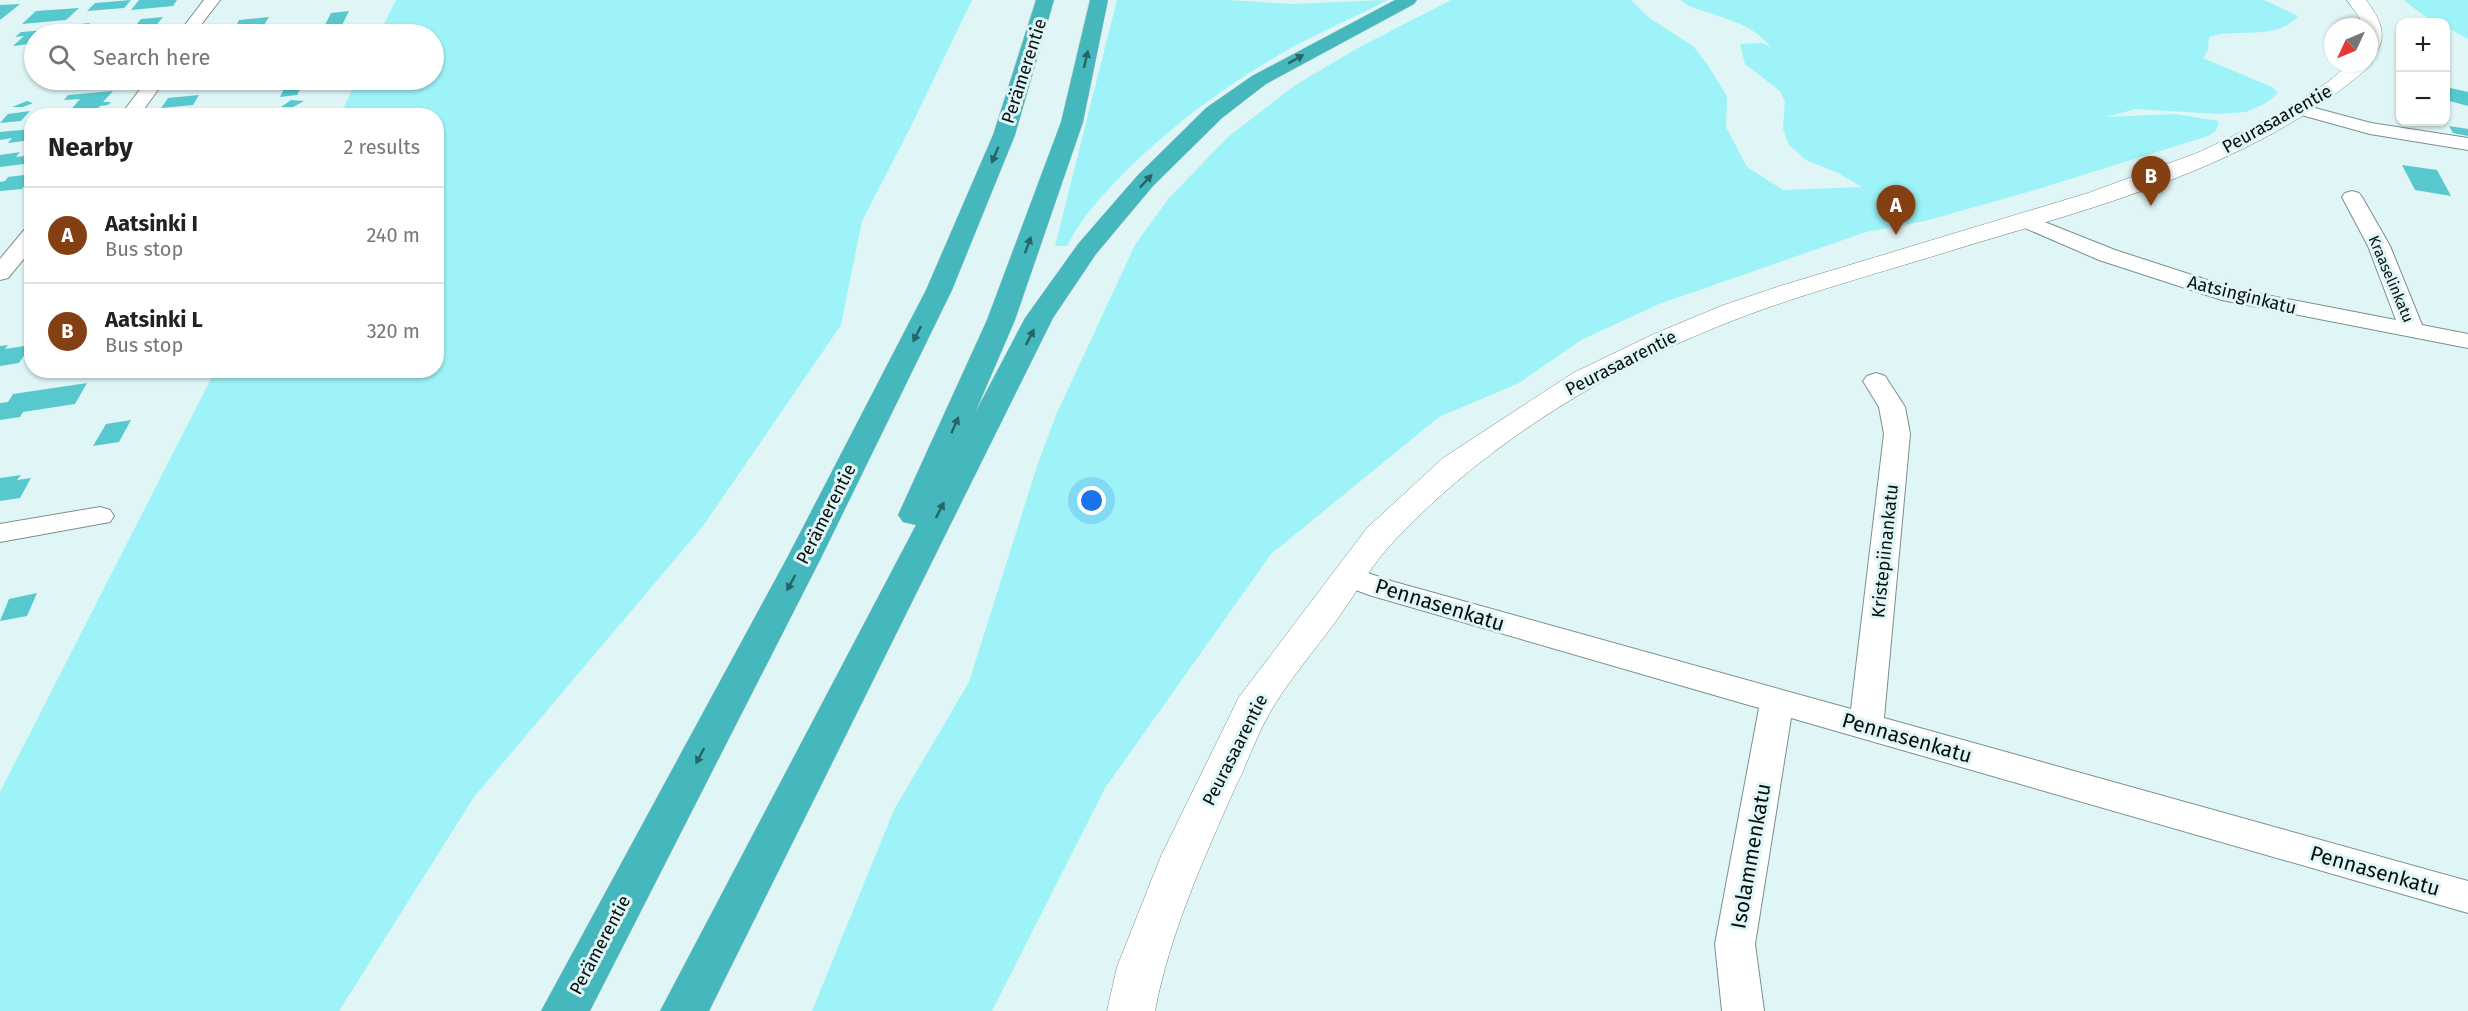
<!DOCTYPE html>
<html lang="en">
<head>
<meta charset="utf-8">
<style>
  :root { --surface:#fff; --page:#f6f6f6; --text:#222; --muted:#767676; --line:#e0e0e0; --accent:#844013 }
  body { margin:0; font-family:"Fira Sans",sans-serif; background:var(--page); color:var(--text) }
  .controls { position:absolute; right:18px; top:18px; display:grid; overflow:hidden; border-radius:12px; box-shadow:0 2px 4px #0004 }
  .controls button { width:54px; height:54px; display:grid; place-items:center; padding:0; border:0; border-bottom:2px solid var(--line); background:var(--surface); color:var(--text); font:30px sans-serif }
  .compass { position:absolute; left:2324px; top:18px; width:54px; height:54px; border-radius:50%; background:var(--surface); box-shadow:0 2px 4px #0004; rotate:226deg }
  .you { position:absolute; left:1092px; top:501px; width:21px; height:21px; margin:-15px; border:4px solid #fff; border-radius:50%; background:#1a73e8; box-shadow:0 0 0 9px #1a73e833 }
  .badge { display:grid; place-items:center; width:39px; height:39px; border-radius:50%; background:var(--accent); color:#fff; font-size:20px; font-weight:700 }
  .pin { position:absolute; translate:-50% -50px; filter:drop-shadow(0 2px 3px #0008) }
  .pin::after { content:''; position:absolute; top:32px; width:21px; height:18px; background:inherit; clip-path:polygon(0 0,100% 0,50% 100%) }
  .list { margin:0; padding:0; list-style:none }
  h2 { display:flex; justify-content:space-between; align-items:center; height:78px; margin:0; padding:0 24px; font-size:26px }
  h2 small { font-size:20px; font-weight:400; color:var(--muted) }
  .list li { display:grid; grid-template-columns:39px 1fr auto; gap:18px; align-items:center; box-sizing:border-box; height:96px; padding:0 24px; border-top:2px solid var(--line) }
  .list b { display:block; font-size:22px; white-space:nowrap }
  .list p { margin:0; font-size:20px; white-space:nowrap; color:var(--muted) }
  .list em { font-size:20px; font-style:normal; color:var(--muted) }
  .icon { flex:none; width:33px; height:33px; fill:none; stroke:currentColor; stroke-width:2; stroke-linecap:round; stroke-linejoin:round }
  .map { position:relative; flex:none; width:2468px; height:1011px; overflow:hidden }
  .search { position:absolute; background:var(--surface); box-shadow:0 2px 4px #0004; left:24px; top:24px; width:420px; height:66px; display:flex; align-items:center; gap:15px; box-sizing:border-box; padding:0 21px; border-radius:33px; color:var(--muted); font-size:22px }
  .panel { position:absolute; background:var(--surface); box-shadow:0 2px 4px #0004; left:24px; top:108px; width:420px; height:270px; border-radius:24px }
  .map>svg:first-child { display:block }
  .green { fill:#9df3f7 }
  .building { fill:#57c9ce }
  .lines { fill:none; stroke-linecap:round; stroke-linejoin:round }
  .street-casing { stroke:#7b8f90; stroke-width:2 }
  .secondary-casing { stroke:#7b8f90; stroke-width:1 }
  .highway-casing { stroke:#d2d4d4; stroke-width:1 }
  .street { fill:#fff; fill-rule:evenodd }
  .secondary { fill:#fff; fill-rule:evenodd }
  .highway { fill:#44b8bd; fill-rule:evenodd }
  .oneway { fill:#266466 }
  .labels { text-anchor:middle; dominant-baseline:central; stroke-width:6; stroke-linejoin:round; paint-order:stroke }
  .far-street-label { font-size:15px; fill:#070f0f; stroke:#dff5f6 }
  .street-label { font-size:18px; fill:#070f0f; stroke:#dff5f6 }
  .near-street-label { font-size:21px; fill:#070f0f; stroke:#dff5f6 }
</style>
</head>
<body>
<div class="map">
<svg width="2468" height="1011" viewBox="0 0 2468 1011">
  <rect width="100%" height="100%" fill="#dff5f6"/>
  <g class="green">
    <polygon points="396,0 972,0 909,130 862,221 841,325 703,526 474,797 339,1011 0,1011 0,792 215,371 436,370 436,116 340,115 357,80 434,80 434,34 379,34"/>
    <path d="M1117,0H1227L1292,4L1387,0C1356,17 1324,30 1293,47C1233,80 1181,118 1132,165C1107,190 1083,214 1067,246H1055Z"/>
    <path d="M1451,0H1631L1648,17L1693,46L1707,64L1727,96L1726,127L1747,167L1783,190L1862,187L1838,173L1806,160L1789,145L1783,129L1785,102L1780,91L1745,64L1740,44L1763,43L1771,48C1755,23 1715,16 1689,6L1681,0H2264L2298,16C2275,42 2239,27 2209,37L2208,50L2203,58L2272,87L2278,93L2266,103L2246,112L2218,114L2136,109L2106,117L2175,114L2219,121L2216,131L2208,136L2038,189L1925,221L1866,232L1659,304L1581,340L1519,383L1439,417L1271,554L1105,788L992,1011H812L894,810L969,682L1038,463L1057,413L1135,245L1169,198L1228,137L1294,86L1358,48Z"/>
    <path d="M2404,0H2468V39L2446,27V22C2428,22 2417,10 2404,0Z"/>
  </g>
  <g class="building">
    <polygon points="131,0 124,8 87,11 95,3"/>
    <polygon points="139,0 177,0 173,6 131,10"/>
    <polygon points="20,4 0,20 0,5"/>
    <polygon points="79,8 66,20 22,24 36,11"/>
    <polygon points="349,11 342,25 324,27 331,13"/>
    <polygon points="163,17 155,27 106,32 110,27 136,25 141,19"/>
    <polygon points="269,17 264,25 234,30 239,20"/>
    <polygon points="90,23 79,34 63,34 72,25"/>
    <polygon points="46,30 41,34 34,34 34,40 30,44 13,46 24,36 15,37 21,32"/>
    <polygon points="304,82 297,95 280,97 287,83"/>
    <polygon points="2446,87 2468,92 2468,106 2446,100"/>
    <polygon points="113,91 103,102 111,102 108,105 100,106 97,110 68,113 80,99 64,100 68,95"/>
    <polygon points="199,95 193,105 161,108 168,98"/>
    <polygon points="291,100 304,101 293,107 281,107"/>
    <polygon points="27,101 33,103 23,107 12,107"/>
    <polygon points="30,111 21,121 0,123 8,114"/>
    <polygon points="2449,126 2468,129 2468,136 2453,133"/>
    <polygon points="32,129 31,140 8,143 12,138 0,140 0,132"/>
    <polygon points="20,152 16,157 32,155 32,163 0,167 0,155"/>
    <polygon points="2402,165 2437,170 2451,196 2415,190"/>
    <polygon points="32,174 22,189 0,191 0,182 5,181 8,177"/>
    <polygon points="8,345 5,349 31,345 19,363 0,366 0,346"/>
    <polygon points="87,383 75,404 23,412 20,417 0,420 0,403 8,402 13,394"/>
    <polygon points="131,420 119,442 93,446 106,424"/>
    <polygon points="21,475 17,480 31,478 20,498 0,501 0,478"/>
    <polygon points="37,593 27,616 0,621 9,599"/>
  </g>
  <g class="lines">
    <defs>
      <g id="street">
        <polygon points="204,0 220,0 194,34 178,34"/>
        <polygon points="147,80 165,80 139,116 120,116"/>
        <polygon points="2300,104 2371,123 2468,138 2468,150 2370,134 2294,113 2291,109 2294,105"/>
        <polygon points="2352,191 2359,193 2362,197 2390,246 2422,325 2468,334 2468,348 2222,300 2099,260 2018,225 2014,221 2018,217 2025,215 2032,217 2115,250 2235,289 2396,320 2368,246 2342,197 2345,193"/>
        <polygon points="32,229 32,249 8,278 0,280 0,259 24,230"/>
        <polygon points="1876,373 1885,376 1905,407 1910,434 1884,718 2468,881 2468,913 1791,718 1755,944 1764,1011 1722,1011 1715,944 1759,708 1369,595 1337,583 1333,576 1337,569 1348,566 1391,581 1851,709 1884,434 1879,407 1863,381 1867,376"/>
        <polygon points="100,507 110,510 114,516 110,522 0,542 0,524"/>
      </g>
      <g id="secondary">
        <path d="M2347,0H2366C2378,16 2389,34 2376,53L2369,55V27H2362L2359,17Z"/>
        <path d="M2369,59L2372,63L2369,67C2249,171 2086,209 1937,255C1872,275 1806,293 1742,317C1613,366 1489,440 1394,541C1372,564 1355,595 1336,621C1314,651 1288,681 1269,714C1256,737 1247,764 1235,788C1203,860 1170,933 1155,1011H1107L1117,967L1161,856L1239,697L1367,528L1443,458L1573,373L1654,334L1721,306L1780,286L2088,193L2197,153L2250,128L2293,105L2328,82L2350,63H2369Z"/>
      </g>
      <g id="highway">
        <polygon points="1036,0 1054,0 1015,135 952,290 821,558 590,1011 541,1011 787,558 926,290 993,135"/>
        <polygon points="1090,0 1108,0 1083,122 1015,320 975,413 1025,318 1078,244 1137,176 1206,108 1252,76 1395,0 1417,0 1414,4 1266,84 1222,118 1153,186 1096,254 1053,318 709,1011 660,1011 916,525 903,522 898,515 987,320 1061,122"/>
      </g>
    </defs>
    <use href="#street" class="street-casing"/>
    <use href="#secondary" class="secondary-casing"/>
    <use href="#highway" class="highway-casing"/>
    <use href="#street" class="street"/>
    <use href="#secondary" class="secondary"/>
    <use href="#highway" class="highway"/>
  </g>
  <defs><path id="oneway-solid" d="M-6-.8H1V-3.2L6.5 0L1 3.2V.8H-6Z" transform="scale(1.5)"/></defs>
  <g class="oneway">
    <use href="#oneway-solid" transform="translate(1086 59) rotate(-77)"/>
    <use href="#oneway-solid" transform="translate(1296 59) rotate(-30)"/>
    <use href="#oneway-solid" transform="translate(995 155) rotate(113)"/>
    <use href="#oneway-solid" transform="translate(1146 181) rotate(-47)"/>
    <use href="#oneway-solid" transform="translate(1028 245) rotate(-70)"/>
    <use href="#oneway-solid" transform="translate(917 334) rotate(117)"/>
    <use href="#oneway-solid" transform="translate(1030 337) rotate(-63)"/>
    <use href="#oneway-solid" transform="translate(955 425) rotate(-66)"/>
    <use href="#oneway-solid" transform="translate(940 510) rotate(-63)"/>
    <use href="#oneway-solid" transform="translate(791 583) rotate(118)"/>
    <use href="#oneway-solid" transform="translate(700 756) rotate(118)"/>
  </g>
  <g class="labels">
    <g class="far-street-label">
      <text transform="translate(2391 279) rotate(67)">Kraaselinkatu</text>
    </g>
    <g class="street-label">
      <text transform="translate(1024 71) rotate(-72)">Perämerentie</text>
      <text transform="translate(2277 119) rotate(-29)">Peurasaarentie</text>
      <text transform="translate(2242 295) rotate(14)">Aatsinginkatu</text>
      <text transform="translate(1621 363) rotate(-27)">Peurasaarentie</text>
      <text transform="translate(826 514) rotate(-63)">Perämerentie</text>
      <text transform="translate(1885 551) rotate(-84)">Kristepiinankatu</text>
      <text transform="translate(1235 750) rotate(-63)">Peurasaarentie</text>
      <text transform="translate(600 945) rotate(-62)">Perämerentie</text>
    </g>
    <g class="near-street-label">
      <text transform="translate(1440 605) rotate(17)">Pennasenkatu</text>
      <text transform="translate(1907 738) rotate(16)">Pennasenkatu</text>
      <text transform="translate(1751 856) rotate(-80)">Isolammenkatu</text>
      <text transform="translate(2375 871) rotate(16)">Pennasenkatu</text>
    </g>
  </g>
</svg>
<div class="controls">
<button>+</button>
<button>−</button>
</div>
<svg class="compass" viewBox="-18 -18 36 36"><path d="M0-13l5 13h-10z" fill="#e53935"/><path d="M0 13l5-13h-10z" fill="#767676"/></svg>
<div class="you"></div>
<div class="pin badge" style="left:1896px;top:235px">A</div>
<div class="pin badge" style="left:2151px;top:206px">B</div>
<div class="search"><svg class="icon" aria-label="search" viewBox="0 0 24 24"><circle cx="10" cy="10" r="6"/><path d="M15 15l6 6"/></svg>Search here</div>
<section class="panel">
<h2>Nearby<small>2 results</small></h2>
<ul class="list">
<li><span class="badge">A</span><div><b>Aatsinki I</b><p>Bus stop</p></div><em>240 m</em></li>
<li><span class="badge">B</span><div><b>Aatsinki L</b><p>Bus stop</p></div><em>320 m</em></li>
</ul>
</section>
</div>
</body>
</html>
